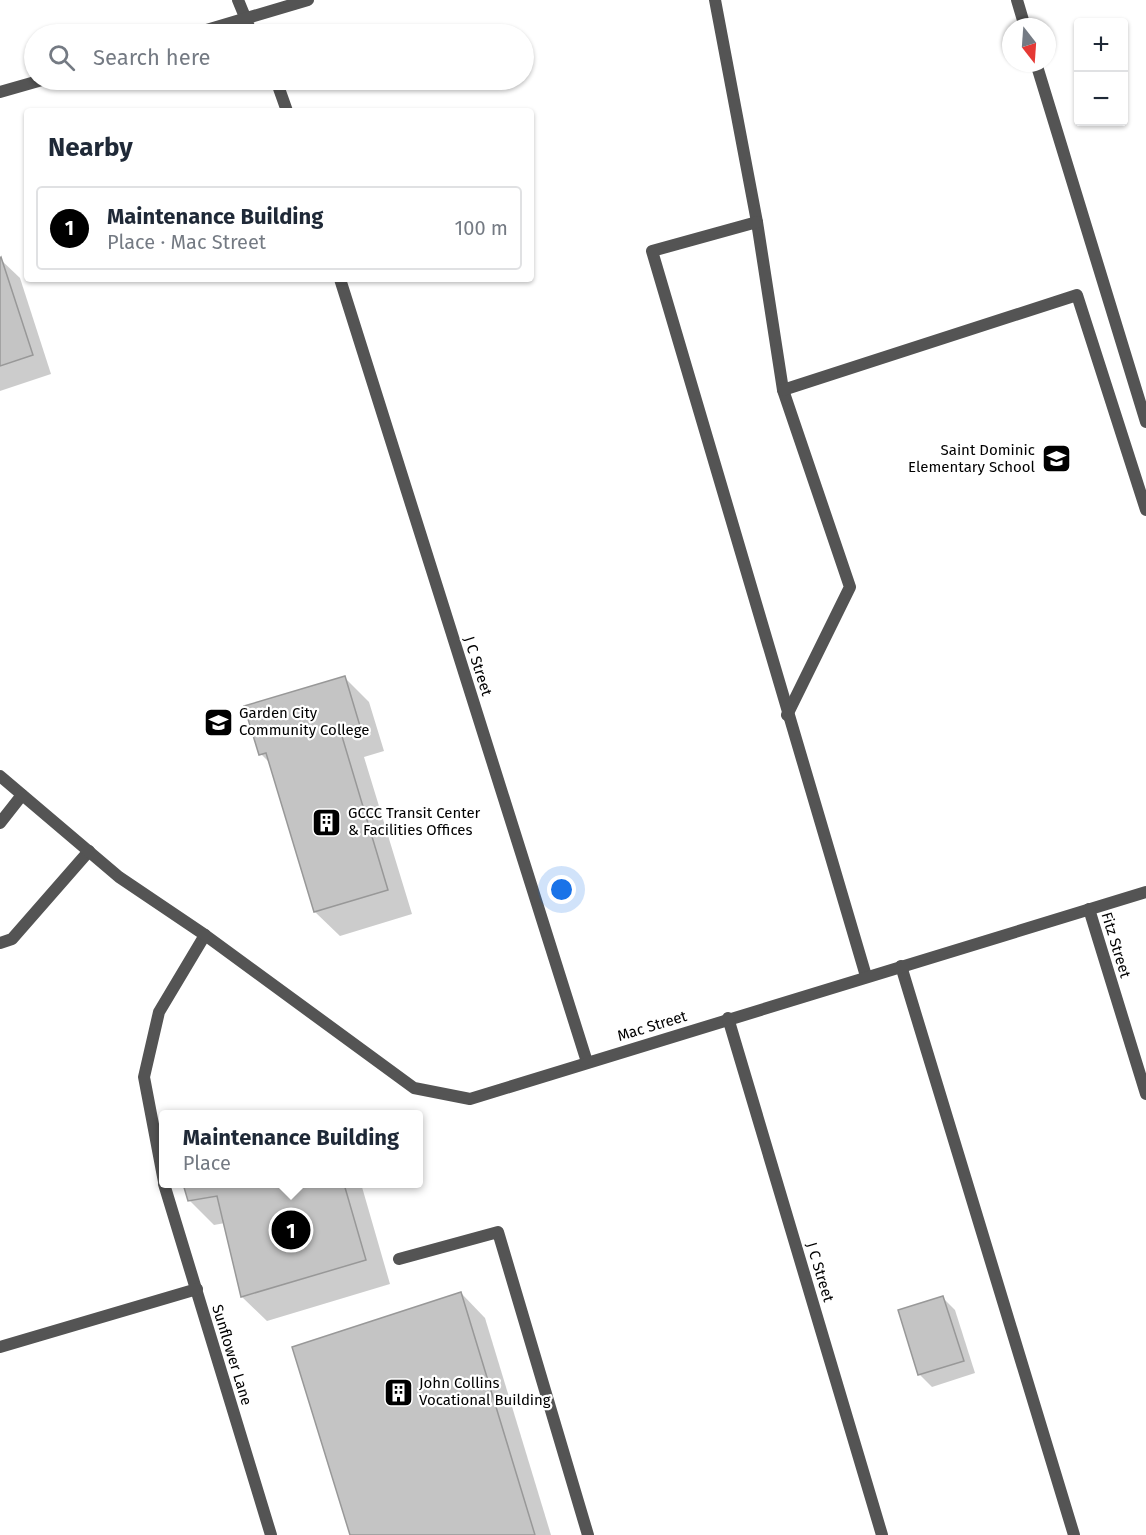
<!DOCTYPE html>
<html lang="en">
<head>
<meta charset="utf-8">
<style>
  :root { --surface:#fff; --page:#f6f6f7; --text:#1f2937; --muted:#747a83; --line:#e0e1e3; --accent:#000 }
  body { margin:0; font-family:"Fira Sans",sans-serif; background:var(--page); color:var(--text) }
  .controls { position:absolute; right:18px; top:18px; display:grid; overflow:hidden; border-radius:6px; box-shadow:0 2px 4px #0004 }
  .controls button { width:54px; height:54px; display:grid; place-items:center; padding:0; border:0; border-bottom:2px solid var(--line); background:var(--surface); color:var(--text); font:30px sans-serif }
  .compass { position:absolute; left:1002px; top:18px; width:54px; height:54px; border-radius:50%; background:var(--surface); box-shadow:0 2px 4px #0004; rotate:163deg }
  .you { position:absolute; left:562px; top:890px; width:21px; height:21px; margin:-15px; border:4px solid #fff; border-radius:50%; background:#1a73e8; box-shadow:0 0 0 9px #1a73e833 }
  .badge { display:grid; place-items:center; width:39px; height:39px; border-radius:50%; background:var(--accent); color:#fff; font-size:20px; font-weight:700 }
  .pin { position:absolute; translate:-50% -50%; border:3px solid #fff; box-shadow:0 2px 6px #0006 }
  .popup { position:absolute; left:159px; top:1110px; width:264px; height:78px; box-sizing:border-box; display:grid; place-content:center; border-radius:6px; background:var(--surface); filter:drop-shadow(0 2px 4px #0005); font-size:20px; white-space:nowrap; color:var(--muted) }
  .popup b { font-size:22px; color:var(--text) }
  .popup::after { content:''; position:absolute; left:50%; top:100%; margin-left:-12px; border:12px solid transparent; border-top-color:var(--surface) }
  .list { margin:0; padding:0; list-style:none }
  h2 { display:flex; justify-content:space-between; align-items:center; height:78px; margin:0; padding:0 24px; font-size:26px }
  h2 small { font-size:20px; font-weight:400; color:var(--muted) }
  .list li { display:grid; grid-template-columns:39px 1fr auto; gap:18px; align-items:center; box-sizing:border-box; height:84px; margin:0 12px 12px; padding:0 12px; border:2px solid var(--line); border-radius:6px }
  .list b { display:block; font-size:22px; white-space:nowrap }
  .list p { margin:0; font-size:20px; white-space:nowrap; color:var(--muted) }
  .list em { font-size:20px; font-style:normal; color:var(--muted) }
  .icon { flex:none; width:33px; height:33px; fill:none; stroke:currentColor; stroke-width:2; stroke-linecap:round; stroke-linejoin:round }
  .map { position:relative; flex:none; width:1146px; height:1535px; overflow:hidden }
  .search { position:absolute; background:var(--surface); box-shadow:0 2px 4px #0004; left:24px; top:24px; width:510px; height:66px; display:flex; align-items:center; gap:15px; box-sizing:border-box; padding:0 21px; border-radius:33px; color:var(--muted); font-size:22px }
  .panel { position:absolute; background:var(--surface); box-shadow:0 2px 4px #0004; left:24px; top:108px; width:510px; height:174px; border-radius:6px }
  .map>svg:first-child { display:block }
  .shadow { fill:#0003 }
  .building { fill:#c4c4c4; stroke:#989898; stroke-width:1.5 }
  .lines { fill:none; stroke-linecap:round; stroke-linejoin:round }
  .service { stroke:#545454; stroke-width:12 }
  .minor { stroke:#545454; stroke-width:12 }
  .tertiary { stroke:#545454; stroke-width:12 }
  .labels { text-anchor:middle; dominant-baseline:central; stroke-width:4.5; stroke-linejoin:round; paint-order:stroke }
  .poi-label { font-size:15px; fill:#000; stroke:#fff; text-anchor:start }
  .street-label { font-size:15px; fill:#000; stroke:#fff }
</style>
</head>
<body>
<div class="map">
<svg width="1146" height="1535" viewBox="0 0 1146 1535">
  <rect width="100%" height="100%" fill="#fff"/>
  <g class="shadow">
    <polygon points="0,259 20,278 51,374 0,391"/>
    <polygon points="344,677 369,702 384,751 364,757 412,914 340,936 315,912 271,764 261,754"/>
    <polygon points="184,1184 359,1184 362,1187 390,1284 267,1321 242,1297 225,1223 214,1225 189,1200"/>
    <polygon points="461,1293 485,1318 551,1535 351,1535"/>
    <polygon points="942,1297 955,1310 975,1373 932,1387 920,1375 899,1311"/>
  </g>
  <g class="building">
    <polygon points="1,257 33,355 0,366 0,258"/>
    <polygon points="345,676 360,726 341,733 388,890 314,912 266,753 259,755 244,706"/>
    <polygon points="183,1184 344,1184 366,1260 241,1297 217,1196 188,1201"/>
    <polygon points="461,1292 535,1535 350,1535 292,1347"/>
    <polygon points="943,1296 964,1361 918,1375 898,1310"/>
  </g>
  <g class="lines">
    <g class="service">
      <polyline points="715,0 757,222 783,390 850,587 787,715"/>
      <polyline points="1017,0 1025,27"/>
      <polyline points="1036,63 1146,422"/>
      <polyline points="757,222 652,251 866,976"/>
      <polyline points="783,390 1077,295 1146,510"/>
      <polyline points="0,823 22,795"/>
      <polyline points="0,943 12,939 89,851"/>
      <polyline points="901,966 1074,1535"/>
      <polyline points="164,1182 144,1077 159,1012 205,935"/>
      <polyline points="164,1184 271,1535"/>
      <polyline points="399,1259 498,1232 588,1535"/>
      <polyline points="0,1347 197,1289"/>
    </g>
    <g class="minor">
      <polyline points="238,0 252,34"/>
      <polyline points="276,80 287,111"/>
      <polyline points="340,279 587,1062"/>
      <polyline points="0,776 119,877 205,935 414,1088 470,1099 1146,892"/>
      <polyline points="1089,909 1146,1094"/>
      <polyline points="728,1018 882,1535"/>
    </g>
    <g class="tertiary">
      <polyline points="193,34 308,0"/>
      <polyline points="0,92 42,80"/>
    </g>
  </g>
  <defs>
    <symbol id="school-square" viewBox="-11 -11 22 22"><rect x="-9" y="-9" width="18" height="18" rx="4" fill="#000" stroke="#fff"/><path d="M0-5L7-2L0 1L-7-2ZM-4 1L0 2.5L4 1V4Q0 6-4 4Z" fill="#fff"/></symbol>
    <symbol id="university-square" viewBox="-11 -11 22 22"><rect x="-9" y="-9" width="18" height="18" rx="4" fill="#000" stroke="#fff"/><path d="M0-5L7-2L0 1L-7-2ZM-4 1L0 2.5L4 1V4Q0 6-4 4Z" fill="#fff"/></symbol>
    <symbol id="building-square" viewBox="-11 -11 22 22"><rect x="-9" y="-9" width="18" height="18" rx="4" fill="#000" stroke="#fff"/><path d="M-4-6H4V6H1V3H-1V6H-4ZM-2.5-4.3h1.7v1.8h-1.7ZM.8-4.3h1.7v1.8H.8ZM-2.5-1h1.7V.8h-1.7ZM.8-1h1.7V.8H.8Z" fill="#fff"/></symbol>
  </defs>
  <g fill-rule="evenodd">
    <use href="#school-square" x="1040" y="442" width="33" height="33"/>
    <use href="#university-square" x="202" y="706" width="33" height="33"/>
    <use href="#building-square" x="310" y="806" width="33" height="33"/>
    <use href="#building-square" x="382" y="1376" width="33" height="33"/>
  </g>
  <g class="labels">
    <g class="poi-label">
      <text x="1035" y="450" text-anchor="end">Saint Dominic<tspan x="1035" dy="17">Elementary School</tspan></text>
      <text x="239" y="713">Garden City<tspan x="239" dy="17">Community College</tspan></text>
      <text x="348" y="813">GCCC Transit Center<tspan x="348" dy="17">&amp; Facilities Offices</tspan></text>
      <text x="419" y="1383">John Collins<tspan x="419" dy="17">Vocational Building</tspan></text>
    </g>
    <g class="street-label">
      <text transform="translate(478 666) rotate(72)">J C Street</text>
      <text transform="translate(1116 945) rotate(73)">Fitz Street</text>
      <text transform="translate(652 1026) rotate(-17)">Mac Street</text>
      <text transform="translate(820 1272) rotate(73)">J C Street</text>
      <text transform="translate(232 1355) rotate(73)">Sunflower Lane</text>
    </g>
  </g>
</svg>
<div class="controls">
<button>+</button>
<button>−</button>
</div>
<svg class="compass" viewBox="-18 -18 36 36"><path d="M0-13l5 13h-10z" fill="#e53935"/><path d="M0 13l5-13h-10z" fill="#747a83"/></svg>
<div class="you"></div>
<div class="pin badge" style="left:291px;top:1230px">1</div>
<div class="popup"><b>Maintenance Building</b>Place</div>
<div class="search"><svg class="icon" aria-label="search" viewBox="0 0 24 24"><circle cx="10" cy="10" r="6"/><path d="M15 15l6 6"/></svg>Search here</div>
<section class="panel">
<h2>Nearby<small></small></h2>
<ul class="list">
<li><span class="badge">1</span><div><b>Maintenance Building</b><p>Place · Mac Street</p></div><em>100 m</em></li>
</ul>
</section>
</div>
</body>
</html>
